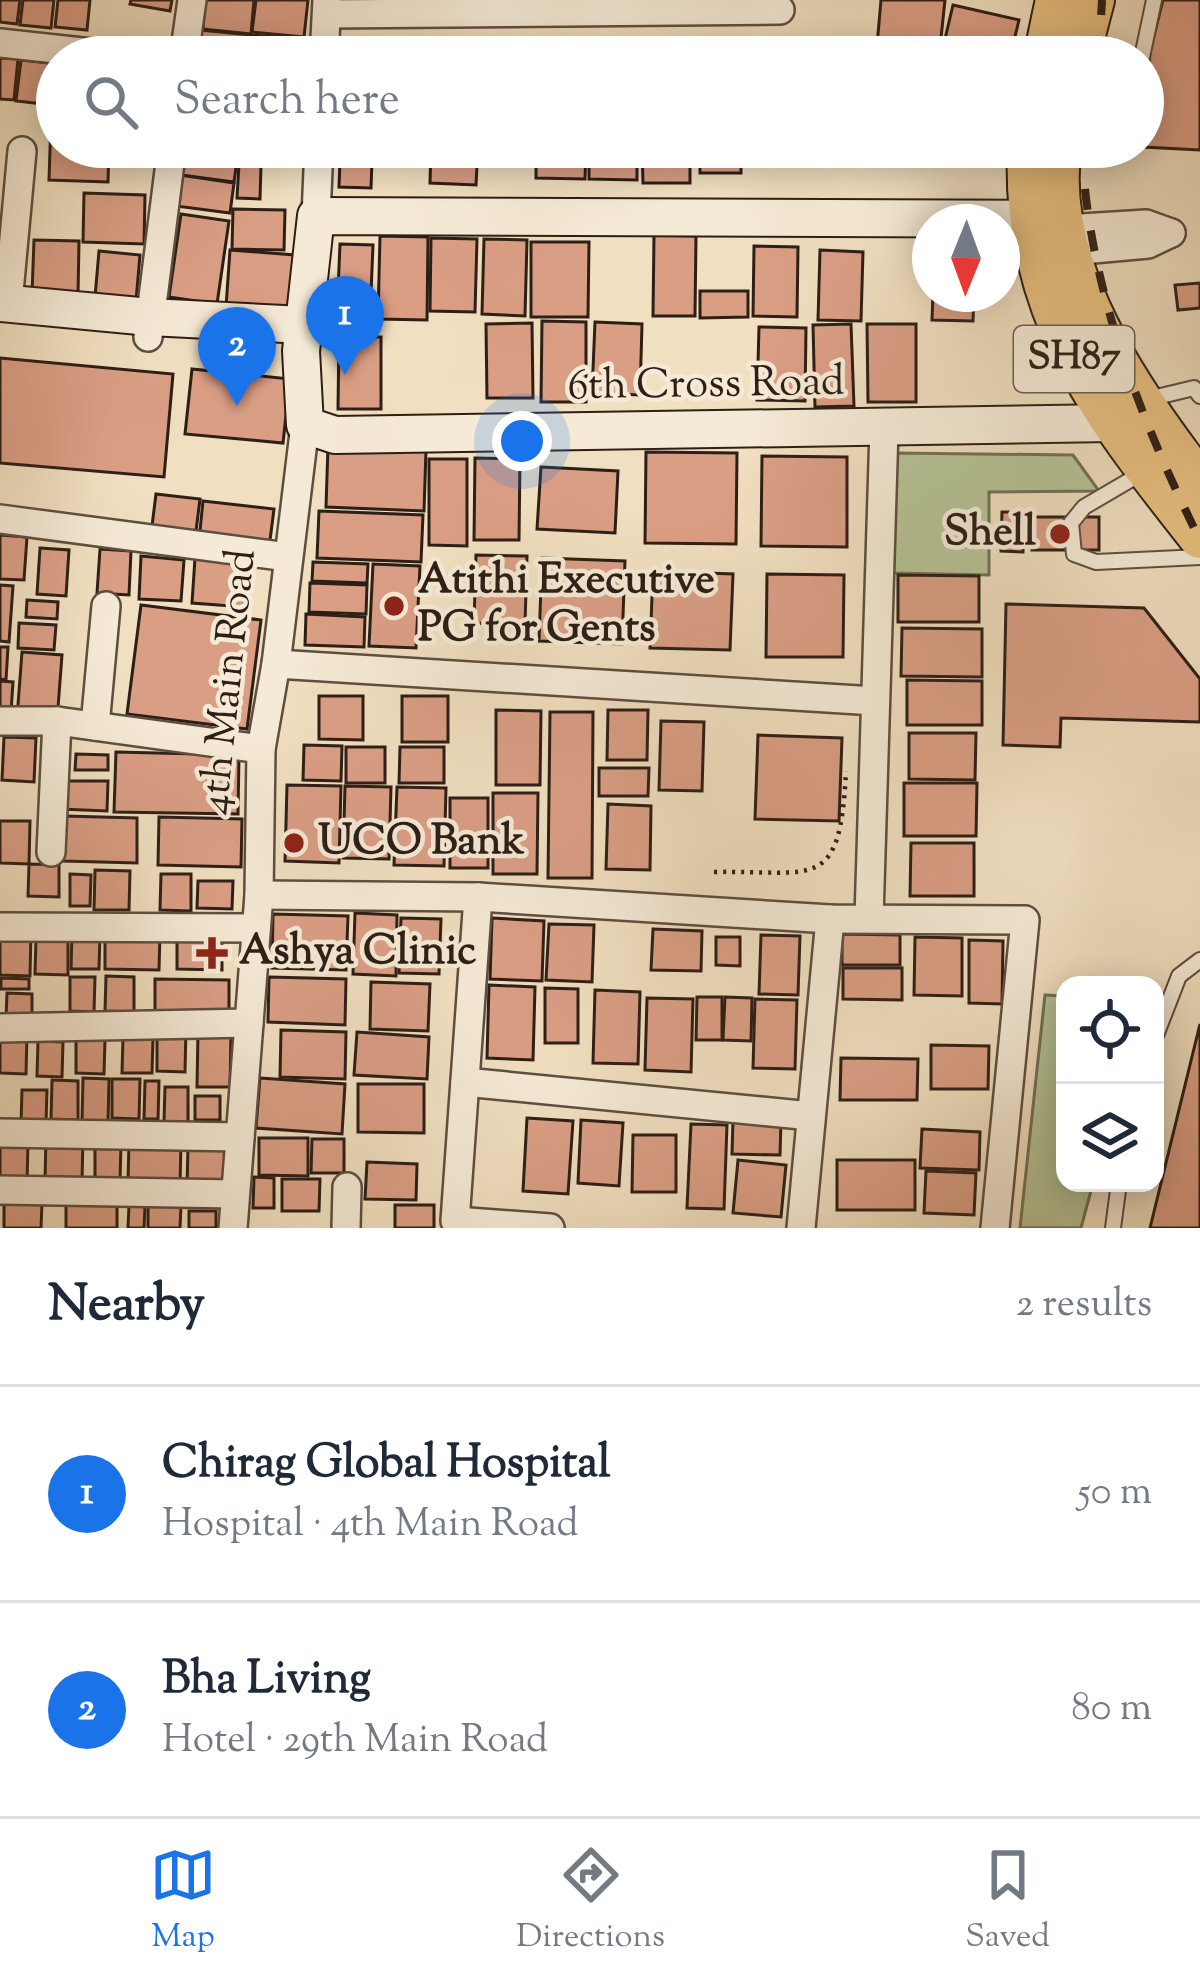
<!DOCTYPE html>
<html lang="en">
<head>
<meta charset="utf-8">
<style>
  :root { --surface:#fff; --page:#f2f2f3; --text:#1f2937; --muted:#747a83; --line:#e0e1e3; --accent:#1a73e8 }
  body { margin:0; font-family:"Sorts Mill Goudy",serif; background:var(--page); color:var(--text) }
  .controls { position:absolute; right:36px; bottom:36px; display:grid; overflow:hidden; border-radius:24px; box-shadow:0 6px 30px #0003 }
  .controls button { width:108px; height:108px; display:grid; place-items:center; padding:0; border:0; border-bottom:3px solid var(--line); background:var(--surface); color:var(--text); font:60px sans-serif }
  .compass { position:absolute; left:912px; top:204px; width:108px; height:108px; border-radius:50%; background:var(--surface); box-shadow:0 6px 30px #0003; rotate:181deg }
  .you { position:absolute; left:522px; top:441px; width:42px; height:42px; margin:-30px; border:9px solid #fff; border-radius:50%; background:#1a73e8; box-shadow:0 0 0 18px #1a73e833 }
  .badge { display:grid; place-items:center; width:78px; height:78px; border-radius:50%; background:var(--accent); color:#fff; font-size:39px; font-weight:700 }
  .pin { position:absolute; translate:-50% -99px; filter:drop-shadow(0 3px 6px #0008) }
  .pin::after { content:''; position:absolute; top:63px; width:42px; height:36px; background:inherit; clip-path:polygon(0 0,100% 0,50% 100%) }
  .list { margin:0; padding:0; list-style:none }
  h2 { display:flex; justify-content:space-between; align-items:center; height:156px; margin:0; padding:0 48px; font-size:51px }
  h2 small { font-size:39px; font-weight:400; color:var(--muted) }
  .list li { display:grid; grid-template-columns:78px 1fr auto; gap:36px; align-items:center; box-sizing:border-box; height:216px; padding:0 48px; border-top:3px solid var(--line) }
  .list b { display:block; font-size:45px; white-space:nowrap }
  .list p { margin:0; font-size:39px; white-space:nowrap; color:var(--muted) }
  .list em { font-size:39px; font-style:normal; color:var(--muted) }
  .icon { flex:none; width:66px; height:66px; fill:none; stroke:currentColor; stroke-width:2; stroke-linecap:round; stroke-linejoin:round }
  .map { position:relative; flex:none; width:1200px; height:1228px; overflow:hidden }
  .search { position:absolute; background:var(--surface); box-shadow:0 6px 30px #0003; left:36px; right:36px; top:36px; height:132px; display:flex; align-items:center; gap:30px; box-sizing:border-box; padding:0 42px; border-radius:66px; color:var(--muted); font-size:45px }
  .sheet { height:588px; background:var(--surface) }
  nav { display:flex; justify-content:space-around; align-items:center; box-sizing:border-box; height:168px; border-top:3px solid var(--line); background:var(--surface); font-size:33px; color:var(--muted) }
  nav a { display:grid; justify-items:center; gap:6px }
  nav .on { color:var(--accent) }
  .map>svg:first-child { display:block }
  .green { fill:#b5c396; stroke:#717056; stroke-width:3 }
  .building { fill:#da9e85; stroke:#2d1e16; stroke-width:3 }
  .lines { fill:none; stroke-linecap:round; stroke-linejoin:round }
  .lane-casing { stroke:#5e4e40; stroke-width:18 }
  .street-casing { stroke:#5e4e40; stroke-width:32 }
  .secondary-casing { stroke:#2d1e16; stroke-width:40 }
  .primary-casing { stroke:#2d1e16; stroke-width:46 }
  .path { stroke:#2d1e16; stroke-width:4.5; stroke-dasharray:3 6; stroke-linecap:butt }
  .lane { stroke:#f5ead6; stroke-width:14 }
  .street { stroke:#f5ead6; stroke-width:27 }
  .secondary { stroke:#f5ead6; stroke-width:36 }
  .primary { stroke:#e8c080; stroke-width:42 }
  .rail { stroke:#2d1e16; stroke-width:8; stroke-dasharray:21 21; stroke-linecap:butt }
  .poi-dot { fill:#8f2418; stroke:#f5ead6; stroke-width:4.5 }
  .labels { text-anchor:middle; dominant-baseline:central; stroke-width:9; stroke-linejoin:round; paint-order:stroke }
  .shield { fill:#f5ead6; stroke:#695b50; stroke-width:3 }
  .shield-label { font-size:39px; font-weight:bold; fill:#2d1e16 }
  .street-label { font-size:42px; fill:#2d1e16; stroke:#f5ead6 }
  .poi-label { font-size:42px; font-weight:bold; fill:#2d1e16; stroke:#f5ead6; text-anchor:start }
</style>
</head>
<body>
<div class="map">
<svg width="1200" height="1228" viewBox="0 0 1200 1228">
  <rect width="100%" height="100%" fill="#f0dfc0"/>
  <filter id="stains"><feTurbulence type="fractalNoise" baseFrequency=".00167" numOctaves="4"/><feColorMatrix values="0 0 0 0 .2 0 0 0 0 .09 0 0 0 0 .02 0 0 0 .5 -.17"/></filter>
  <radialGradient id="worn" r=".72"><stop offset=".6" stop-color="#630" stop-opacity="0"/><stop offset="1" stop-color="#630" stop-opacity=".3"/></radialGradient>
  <g class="green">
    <polygon points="895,453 1073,455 1099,491 989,492 989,575 893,573"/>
    <polygon points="1045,995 1065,996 1065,1183 1093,1183 1081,1228 1020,1228"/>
  </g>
  <g class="building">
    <polygon points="0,0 20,0 17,24 0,22"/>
    <polygon points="23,0 54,0 51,28 20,25"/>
    <polygon points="58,0 90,0 87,30 55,27"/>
    <polygon points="131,0 172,0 170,11 130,4"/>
    <polygon points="205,0 254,0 251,34 203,29"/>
    <polygon points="256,0 308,0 304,37 252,32"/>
    <polygon points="881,0 945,0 939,57 876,57"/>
    <polygon points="1163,0 1200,0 1200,150 1143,147 1150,52"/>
    <polygon points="953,5 1019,20 1010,57 941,56"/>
    <polygon points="200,30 251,35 248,57 197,57"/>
    <polygon points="251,35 303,39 302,57 250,57"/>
    <polygon points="352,38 405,40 404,57 351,57"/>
    <polygon points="455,44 492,45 492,57 455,57"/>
    <polygon points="584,44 626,44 627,57 584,57"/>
    <rect x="500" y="46" width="33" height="11"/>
    <polygon points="665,46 666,57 638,57 637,47"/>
    <polygon points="711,47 712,57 672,57 671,48"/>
    <polygon points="0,58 18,59 14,100 0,99"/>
    <polygon points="21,60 49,63 44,104 16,101"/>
    <polygon points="53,64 57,64 57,101 48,100"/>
    <polygon points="51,120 57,120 57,147 109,147 108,182 49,180"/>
    <polygon points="185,147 238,153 234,182 181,175"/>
    <polygon points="241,147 294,147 293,161 241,158"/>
    <polygon points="342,147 373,147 373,158 342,157"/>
    <polygon points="431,147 478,147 476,185 430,183"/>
    <polygon points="536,147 586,147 585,179 536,178"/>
    <polygon points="589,147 637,147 637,180 589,179"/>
    <polygon points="642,147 690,147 690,183 643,183"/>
    <rect x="700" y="147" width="41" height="26"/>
    <rect x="757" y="147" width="35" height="19"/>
    <polygon points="340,160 372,161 371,188 339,187"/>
    <polygon points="239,164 261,165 260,199 237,198"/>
    <polygon points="180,175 234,183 230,213 176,206"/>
    <polygon points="84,193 145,195 144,244 83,242"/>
    <polygon points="233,209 285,210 284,250 232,249"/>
    <polygon points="181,214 229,221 217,304 169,297"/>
    <polygon points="654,235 696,236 695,316 653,316"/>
    <polygon points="380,236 428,237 427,320 378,319"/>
    <polygon points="431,238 477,239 475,312 430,311"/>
    <polygon points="484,239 527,240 525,316 482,314"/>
    <polygon points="34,240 79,241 78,295 32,294"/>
    <polygon points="531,242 589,242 588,317 531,317"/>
    <polygon points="340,244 373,245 370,317 337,315"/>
    <polygon points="754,246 798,247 797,317 753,316"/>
    <polygon points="230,250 295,255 291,312 226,307"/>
    <polygon points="820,250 863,252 861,321 818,320"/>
    <polygon points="99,251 140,255 136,301 95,297"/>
    <polygon points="1200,283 1200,308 1178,310 1175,285"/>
    <polygon points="700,291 748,291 748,317 700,318"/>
    <polygon points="933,294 974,294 973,321 932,320"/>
    <polygon points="542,321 586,322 586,402 541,402"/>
    <polygon points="595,322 642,324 640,395 592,393"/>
    <polygon points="532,323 533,398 487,398 486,324"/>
    <polygon points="851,324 854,406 815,407 813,325"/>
    <polygon points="867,324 916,324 916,402 868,402"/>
    <polygon points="759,327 806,328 805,401 757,400"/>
    <polygon points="339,337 381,337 381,409 338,409"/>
    <polygon points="0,358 173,374 164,477 0,463"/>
    <polygon points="192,369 290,379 283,443 185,434"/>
    <polygon points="328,446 426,450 424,511 326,507"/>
    <polygon points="646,452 737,453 736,544 645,543"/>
    <polygon points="762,456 847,457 847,547 761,546"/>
    <polygon points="475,458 520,459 519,540 474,540"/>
    <polygon points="429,459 467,459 467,546 429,545"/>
    <polygon points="541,467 618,471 615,533 537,529"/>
    <polygon points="156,494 200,499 195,539 151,534"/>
    <polygon points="203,501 274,509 269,548 199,540"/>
    <polygon points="319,511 423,515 421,562 317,558"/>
    <polygon points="1002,512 1024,512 1023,552 1001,551"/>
    <polygon points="1033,517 1099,517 1099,550 1032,550"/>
    <polygon points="0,535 27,537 24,580 0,579"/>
    <polygon points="40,548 69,550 66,596 37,594"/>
    <polygon points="100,549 131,551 129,595 97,593"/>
    <polygon points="476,555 527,556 525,625 474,623"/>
    <polygon points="141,556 184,560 181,601 139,599"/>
    <polygon points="195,558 247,561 244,607 192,603"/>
    <polygon points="542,558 625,561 622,644 539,641"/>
    <polygon points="313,562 368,564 367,583 312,581"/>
    <polygon points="373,564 420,566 416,648 369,646"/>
    <polygon points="653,571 733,574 730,650 650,648"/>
    <polygon points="767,574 844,575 843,657 766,657"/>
    <polygon points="898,575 979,576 979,622 898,622"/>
    <polygon points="310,583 367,585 366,614 309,612"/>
    <polygon points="0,585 13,586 9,642 0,641"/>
    <polygon points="27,600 58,602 57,619 26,617"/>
    <polygon points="1006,604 1144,608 1200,679 1200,722 1061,718 1060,747 1003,745"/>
    <polygon points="141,605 261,620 247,729 127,714"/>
    <polygon points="306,614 365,617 364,647 305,645"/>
    <polygon points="19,623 56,625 54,650 18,648"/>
    <polygon points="902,628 982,629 982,677 901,676"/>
    <polygon points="0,647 8,647 6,680 0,679"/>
    <polygon points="22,652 62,655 57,721 17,718"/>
    <polygon points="907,680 982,681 982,725 907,725"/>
    <polygon points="0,681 13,682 11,712 0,711"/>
    <polygon points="319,696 363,696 363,740 319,739"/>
    <rect x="402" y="696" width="46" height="46"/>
    <polygon points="496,710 541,711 540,785 496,785"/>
    <polygon points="608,710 648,710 647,760 607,760"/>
    <polygon points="550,712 593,712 592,878 548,878"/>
    <polygon points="661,721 704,722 702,791 659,790"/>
    <polygon points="909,733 976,733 975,780 909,779"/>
    <polygon points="758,735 842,738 839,821 755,819"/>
    <polygon points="4,737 36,738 34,782 2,780"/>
    <polygon points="304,745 342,746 341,781 303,780"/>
    <rect x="346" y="747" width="39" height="36"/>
    <polygon points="400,747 444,747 444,783 399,783"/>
    <polygon points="116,752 239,755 238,814 114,812"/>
    <polygon points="76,754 108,755 108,770 75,770"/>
    <polygon points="599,768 649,768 648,796 599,796"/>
    <polygon points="60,781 108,781 107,811 60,809"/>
    <polygon points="904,783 977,783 976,836 904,836"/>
    <polygon points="287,785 341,786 339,863 285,861"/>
    <polygon points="345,786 391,787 389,859 343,858"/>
    <polygon points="397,787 446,788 444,866 394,865"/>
    <polygon points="493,793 538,793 537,874 493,874"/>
    <rect x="450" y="798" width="38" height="70"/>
    <polygon points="608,804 651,806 650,870 606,869"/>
    <polygon points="64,816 137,818 137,863 63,861"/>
    <polygon points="159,817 242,819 241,867 158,865"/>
    <polygon points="0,821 30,821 29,864 0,863"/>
    <polygon points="911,843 974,843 974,896 910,896"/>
    <polygon points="29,864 59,865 59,897 28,896"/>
    <polygon points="95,870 130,871 129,910 94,910"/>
    <polygon points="70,874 91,875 90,906 70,906"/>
    <polygon points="161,874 191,874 191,911 160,910"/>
    <polygon points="198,881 233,881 232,909 197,908"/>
    <polygon points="355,913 397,915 396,976 353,974"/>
    <polygon points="273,914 348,916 346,970 272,968"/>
    <polygon points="401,918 441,919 439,974 399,973"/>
    <polygon points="492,918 544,921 542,981 490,979"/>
    <polygon points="549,924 594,925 592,982 546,980"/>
    <polygon points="653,929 702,931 701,971 651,970"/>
    <polygon points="0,930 31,931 30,976 0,975"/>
    <polygon points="105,932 160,934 159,970 105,969"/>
    <polygon points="72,933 100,933 99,969 71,969"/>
    <polygon points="842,934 900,935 900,965 842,965"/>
    <polygon points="761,935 800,936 798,995 759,994"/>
    <polygon points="716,937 740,937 740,966 716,965"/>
    <polygon points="915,937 962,938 962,996 914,995"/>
    <polygon points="36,938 68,938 68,975 35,974"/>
    <polygon points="177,939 222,940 222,970 177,969"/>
    <polygon points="969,940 1003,941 1002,1004 969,1003"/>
    <polygon points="843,968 902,968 902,1000 843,999"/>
    <polygon points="106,976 134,977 134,1012 105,1011"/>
    <polygon points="70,977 95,977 94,1012 70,1011"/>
    <polygon points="269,977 346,979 345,1025 268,1022"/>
    <polygon points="1,978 29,979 29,989 1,989"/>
    <polygon points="155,979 229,980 229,1015 155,1013"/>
    <polygon points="371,982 430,984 428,1031 370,1029"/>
    <polygon points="489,985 535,987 533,1060 487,1058"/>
    <polygon points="545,988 578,989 578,1043 545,1043"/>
    <polygon points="595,990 640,992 638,1064 593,1063"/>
    <polygon points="7,993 32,994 32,1018 6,1018"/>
    <polygon points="697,997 722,997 722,1040 696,1040"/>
    <polygon points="725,997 752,998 751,1041 723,1040"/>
    <polygon points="647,998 693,999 691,1072 645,1070"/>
    <polygon points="755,999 797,1000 795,1069 753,1068"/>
    <polygon points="1200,1024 1200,1228 1150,1228"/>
    <polygon points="157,1027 186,1028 185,1072 157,1071"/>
    <polygon points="281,1030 346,1032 345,1079 280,1077"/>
    <polygon points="0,1032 27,1033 26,1074 0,1073"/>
    <polygon points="198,1032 231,1033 230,1087 197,1087"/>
    <polygon points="357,1032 429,1037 427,1079 354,1075"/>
    <polygon points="123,1037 153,1038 152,1073 122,1073"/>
    <polygon points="76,1040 105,1040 104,1074 76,1073"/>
    <polygon points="38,1041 63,1042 62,1077 37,1076"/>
    <polygon points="931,1045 989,1046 988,1089 931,1089"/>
    <polygon points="841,1058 918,1059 917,1100 840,1100"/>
    <polygon points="83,1078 109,1079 108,1123 82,1123"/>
    <polygon points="260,1078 345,1084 342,1134 256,1128"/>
    <polygon points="112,1079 140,1079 139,1119 112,1118"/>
    <polygon points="52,1080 78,1081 78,1120 51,1119"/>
    <polygon points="145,1081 159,1081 158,1119 144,1119"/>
    <polygon points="358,1084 424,1084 424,1133 358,1132"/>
    <polygon points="165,1087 188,1087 188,1123 164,1122"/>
    <polygon points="22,1090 47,1090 46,1123 21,1123"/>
    <rect x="195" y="1096" width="25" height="24"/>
    <polygon points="527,1118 573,1121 568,1194 523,1191"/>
    <polygon points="581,1120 623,1123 619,1186 578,1183"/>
    <polygon points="733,1120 781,1121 780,1155 732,1154"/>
    <polygon points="691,1124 727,1125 724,1209 687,1208"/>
    <polygon points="922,1129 980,1132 979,1170 920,1168"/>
    <polygon points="46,1135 83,1135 82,1183 45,1182"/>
    <polygon points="633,1135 676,1135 676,1192 632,1192"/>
    <polygon points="259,1138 308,1138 308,1176 259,1175"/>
    <polygon points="312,1139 344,1139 344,1173 311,1173"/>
    <polygon points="0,1140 28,1140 27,1186 0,1186"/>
    <polygon points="129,1141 181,1142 180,1184 128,1182"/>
    <polygon points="95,1142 121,1142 120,1182 95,1181"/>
    <polygon points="188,1145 226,1146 225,1189 187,1189"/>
    <polygon points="738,1160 786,1165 781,1217 733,1213"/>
    <rect x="837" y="1160" width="78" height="50"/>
    <polygon points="367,1162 417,1164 416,1200 365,1199"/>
    <polygon points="926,1171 976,1173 974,1215 924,1213"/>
    <polygon points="254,1177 274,1178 274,1208 253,1208"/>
    <polygon points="282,1179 320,1179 319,1211 282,1211"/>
    <polygon points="66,1198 117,1199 117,1228 66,1228"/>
    <polygon points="4,1201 42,1202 41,1228 4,1228"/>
    <polygon points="148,1204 181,1205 180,1228 148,1228"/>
    <polygon points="129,1205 145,1206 144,1228 128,1228"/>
    <rect x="395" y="1205" width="39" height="23"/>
    <rect x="189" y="1211" width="27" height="17"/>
  </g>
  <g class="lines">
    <defs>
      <g id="lane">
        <polyline points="1142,57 1154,0"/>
        <polyline points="1126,151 1127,147"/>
        <polyline points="1144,400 1194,388 1200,396"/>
        <polyline points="1142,473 1084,507 1071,523 1074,554 1096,562 1200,557"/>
        <polyline points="1155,1038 1179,976 1200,960"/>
        <polyline points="1113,1228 1119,1183"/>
      </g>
      <g id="street">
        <polyline points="327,14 780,10"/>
        <polyline points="0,43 110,55"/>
        <polyline points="184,57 192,0"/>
        <polyline points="324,57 327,0"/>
        <polyline points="316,216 319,147"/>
        <polyline points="1065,229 1146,224 1171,233"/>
        <polyline points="1071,251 1148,244 1171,233"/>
        <polyline points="8,303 22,151"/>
        <polyline points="148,337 172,147"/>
        <polyline points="0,519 288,557"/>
        <polyline points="276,664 875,701"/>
        <polyline points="0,721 57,721 261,749"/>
        <polyline points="95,726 106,606"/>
        <polyline points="51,852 57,721"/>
        <polyline points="259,895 478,897 830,919 1025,920 995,1228"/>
        <polyline points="478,897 455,1221 550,1228"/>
        <polyline points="869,918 884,429"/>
        <polyline points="0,927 256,928"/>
        <polyline points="0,1028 249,1023"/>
        <polyline points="465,1082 811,1116"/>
        <polyline points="0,1133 240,1137"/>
        <polyline points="0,1190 235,1194"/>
        <polyline points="233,1228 259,895 261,749 276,664 305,425"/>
        <polyline points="346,1228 347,1187"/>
        <polyline points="801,1228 830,919"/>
      </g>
      <g id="secondary">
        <polyline points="1058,219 316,216 301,351 305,425 335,435 1111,423 1131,407"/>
        <polyline points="0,303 150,317 304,325"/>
      </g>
      <g id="primary">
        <polyline points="1045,57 1057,0"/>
        <polyline points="1078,57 1093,0"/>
        <path d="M1029,147C1022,314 1103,414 1200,537"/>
        <path d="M1060,147C1042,266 1131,394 1200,483"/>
      </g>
    </defs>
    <use href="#lane" class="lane-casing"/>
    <use href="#street" class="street-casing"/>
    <use href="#secondary" class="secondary-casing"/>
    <use href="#primary" class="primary-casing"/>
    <path class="path" d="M714,872C815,870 840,894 846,771"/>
    <use href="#lane" class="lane"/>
    <use href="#street" class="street"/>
    <use href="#secondary" class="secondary"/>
    <use href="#primary" class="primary"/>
    <g class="rail">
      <polyline points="1099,57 1102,0"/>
      <path d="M1082,147C1087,283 1140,419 1200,540"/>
    </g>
  </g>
  <g class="poi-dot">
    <circle cx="1060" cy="534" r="12"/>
    <circle cx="394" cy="606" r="12"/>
    <circle cx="294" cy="843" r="12"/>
    <path d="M206 935h12v12h12v12h-12v12h-12v-12h-12v-12h12z"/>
  </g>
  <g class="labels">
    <rect class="shield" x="1014" y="326" width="120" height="66" rx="9"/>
    <g class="shield-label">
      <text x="1074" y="359">SH87</text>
    </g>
    <g class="street-label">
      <text transform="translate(706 386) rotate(-1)">6th Cross Road</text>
      <text transform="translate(230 682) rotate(-84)">4th Main Road</text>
    </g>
    <g class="poi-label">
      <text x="1036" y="534" text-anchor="end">Shell</text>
      <text x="418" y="582">Atithi Executive<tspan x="418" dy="48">PG for Gents</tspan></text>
      <text x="318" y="843">UCO Bank</text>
      <text x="239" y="953">Ashya Clinic</text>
    </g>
  </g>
  <rect width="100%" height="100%" filter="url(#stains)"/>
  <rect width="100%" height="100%" fill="url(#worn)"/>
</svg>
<div class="controls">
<button><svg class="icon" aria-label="locate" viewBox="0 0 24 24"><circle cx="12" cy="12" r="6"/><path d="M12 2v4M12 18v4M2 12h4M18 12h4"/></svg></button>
<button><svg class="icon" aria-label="layers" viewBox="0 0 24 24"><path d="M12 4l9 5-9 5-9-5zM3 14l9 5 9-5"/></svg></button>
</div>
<svg class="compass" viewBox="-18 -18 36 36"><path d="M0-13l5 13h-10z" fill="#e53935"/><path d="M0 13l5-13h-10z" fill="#747a83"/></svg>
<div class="you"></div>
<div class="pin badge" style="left:345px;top:375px">1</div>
<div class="pin badge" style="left:237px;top:406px">2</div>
<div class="search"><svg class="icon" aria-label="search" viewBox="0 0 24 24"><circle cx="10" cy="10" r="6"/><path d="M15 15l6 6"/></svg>Search here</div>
</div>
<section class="sheet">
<h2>Nearby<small>2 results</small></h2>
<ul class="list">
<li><span class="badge">1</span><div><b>Chirag Global Hospital</b><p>Hospital · 4th Main Road</p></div><em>50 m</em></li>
<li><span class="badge">2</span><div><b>Bha Living</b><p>Hotel · 29th Main Road</p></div><em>80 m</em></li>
</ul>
</section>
<nav>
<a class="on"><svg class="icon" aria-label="map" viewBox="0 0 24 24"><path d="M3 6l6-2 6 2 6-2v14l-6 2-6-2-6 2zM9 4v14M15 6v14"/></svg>Map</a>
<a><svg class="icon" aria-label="directions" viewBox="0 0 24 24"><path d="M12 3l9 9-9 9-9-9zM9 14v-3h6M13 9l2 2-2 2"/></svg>Directions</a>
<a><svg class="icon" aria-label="saved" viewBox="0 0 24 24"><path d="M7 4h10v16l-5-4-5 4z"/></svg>Saved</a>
</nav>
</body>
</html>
